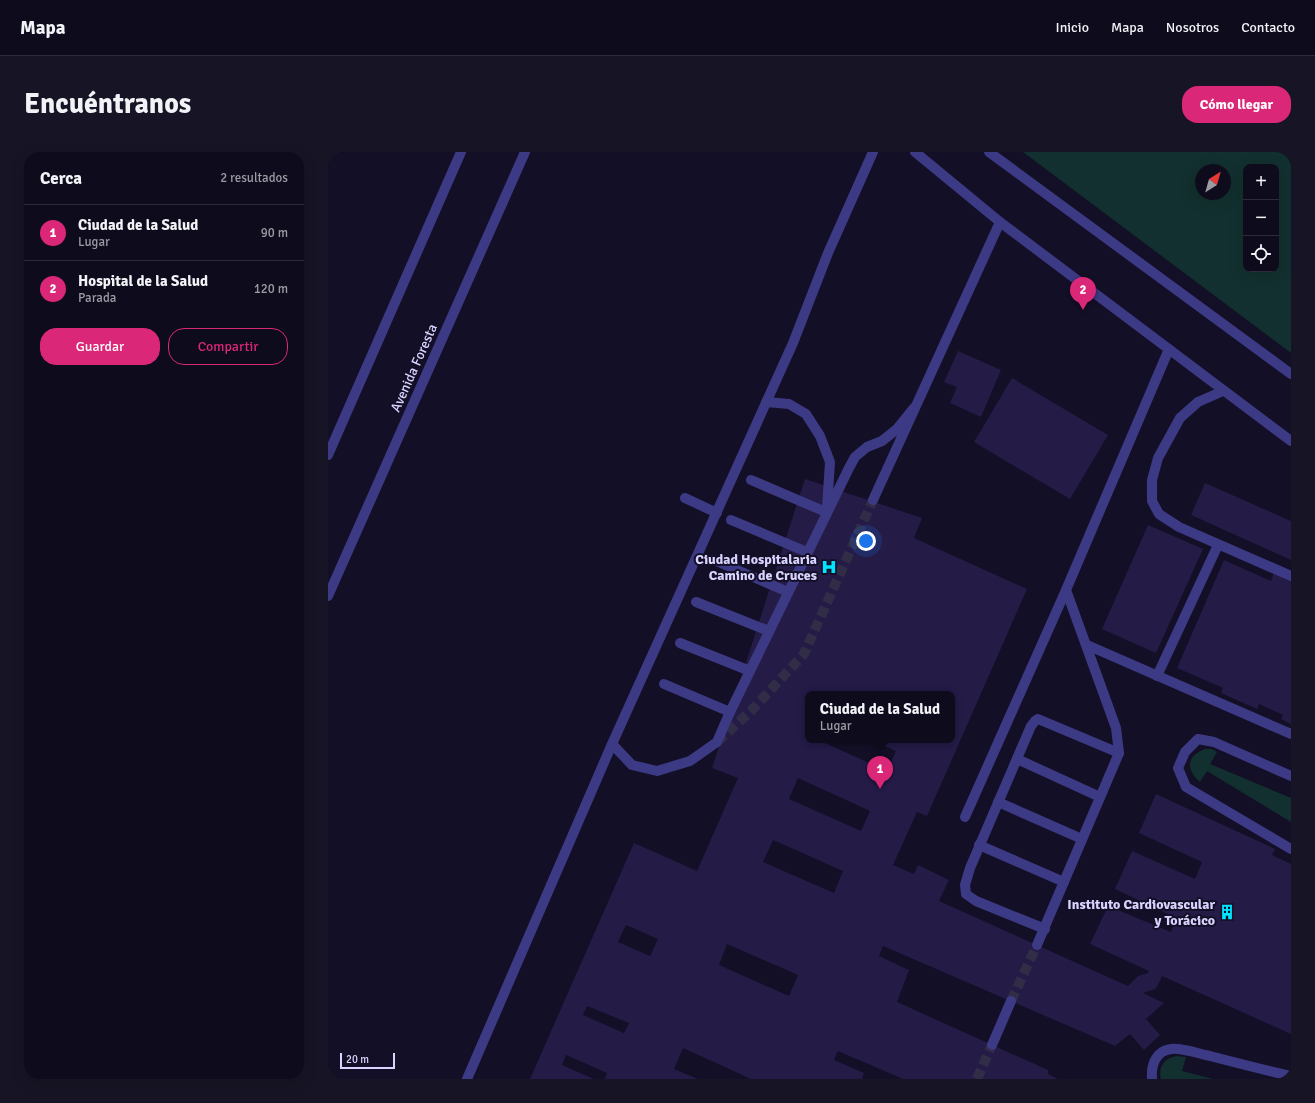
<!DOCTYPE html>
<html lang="es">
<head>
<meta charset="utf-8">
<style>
  :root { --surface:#0e0b1c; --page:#171425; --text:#f1f3f6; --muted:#9b9ba3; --line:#2e2b3b; --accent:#db2777 }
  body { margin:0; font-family:Signika,sans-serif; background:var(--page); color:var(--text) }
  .controls { position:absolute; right:12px; top:12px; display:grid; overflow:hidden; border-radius:8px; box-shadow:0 4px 16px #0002 }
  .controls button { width:36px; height:36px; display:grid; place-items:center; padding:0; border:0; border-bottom:1px solid var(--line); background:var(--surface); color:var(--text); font:20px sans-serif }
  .compass { position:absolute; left:867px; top:12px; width:36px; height:36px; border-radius:50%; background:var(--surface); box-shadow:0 4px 16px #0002; rotate:37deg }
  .scale { position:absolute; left:12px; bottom:10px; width:55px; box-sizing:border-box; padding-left:4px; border:2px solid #d9d4ff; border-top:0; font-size:11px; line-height:14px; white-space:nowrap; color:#d9d4ff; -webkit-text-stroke:3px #130f26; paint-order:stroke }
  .you { position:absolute; left:538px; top:389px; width:14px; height:14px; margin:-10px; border:3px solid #fff; border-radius:50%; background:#1a73e8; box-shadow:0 0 0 6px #1a73e833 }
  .badge { display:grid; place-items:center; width:26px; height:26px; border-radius:50%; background:var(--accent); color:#fff; font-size:13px; font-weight:700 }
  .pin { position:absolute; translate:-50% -33px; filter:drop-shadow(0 1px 2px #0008) }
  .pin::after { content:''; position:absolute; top:21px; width:14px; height:12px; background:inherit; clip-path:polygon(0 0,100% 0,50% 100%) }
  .popup { position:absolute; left:477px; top:539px; width:150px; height:52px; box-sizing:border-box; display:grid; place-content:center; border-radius:8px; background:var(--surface); filter:drop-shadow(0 1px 3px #0005); font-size:13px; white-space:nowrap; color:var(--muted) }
  .popup b { font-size:15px; color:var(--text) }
  .popup::after { content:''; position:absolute; left:50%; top:100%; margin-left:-8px; border:8px solid transparent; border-top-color:var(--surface) }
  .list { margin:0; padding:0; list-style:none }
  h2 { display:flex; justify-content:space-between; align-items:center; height:52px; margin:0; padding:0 16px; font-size:17px }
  h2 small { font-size:13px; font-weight:400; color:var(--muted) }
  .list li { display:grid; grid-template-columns:26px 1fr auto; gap:12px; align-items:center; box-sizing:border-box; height:56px; padding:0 16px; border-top:1px solid var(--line) }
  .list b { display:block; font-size:15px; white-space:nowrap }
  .list p { margin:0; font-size:13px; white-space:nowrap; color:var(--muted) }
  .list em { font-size:13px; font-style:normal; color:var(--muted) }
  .actions { display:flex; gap:8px; padding:12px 16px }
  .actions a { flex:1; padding:9px 0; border:1px solid var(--accent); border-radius:16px; text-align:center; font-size:14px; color:var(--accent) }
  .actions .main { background:var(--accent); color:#fff }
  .icon { flex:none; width:22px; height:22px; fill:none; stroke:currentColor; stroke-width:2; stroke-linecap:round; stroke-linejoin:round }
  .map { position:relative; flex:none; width:963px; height:927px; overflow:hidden; border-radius:16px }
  header { display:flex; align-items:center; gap:24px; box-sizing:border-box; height:56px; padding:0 20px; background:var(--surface); border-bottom:1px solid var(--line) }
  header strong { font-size:19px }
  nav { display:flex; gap:22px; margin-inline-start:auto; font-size:14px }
  .intro { display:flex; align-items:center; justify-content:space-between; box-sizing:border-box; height:96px; padding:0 24px }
  h1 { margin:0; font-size:28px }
  .button { padding:10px 18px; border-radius:16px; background:var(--accent); color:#fff; font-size:14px; font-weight:700 }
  main { display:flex; gap:24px; padding:0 24px }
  aside { flex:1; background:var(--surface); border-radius:16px; box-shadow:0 4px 16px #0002 }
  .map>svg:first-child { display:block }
  .green { fill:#12302f; fill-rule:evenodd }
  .building { fill:#241b47; fill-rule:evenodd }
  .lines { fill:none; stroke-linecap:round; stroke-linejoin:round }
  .minor-tunnel { stroke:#312d47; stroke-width:10; stroke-dasharray:10 5; stroke-linecap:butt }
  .minor { stroke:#3d3a85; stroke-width:10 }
  .labels { text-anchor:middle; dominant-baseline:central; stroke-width:4; stroke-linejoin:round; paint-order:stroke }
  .street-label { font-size:14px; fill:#d9d4ff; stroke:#130f26 }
  .poi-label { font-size:14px; font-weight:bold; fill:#d9d4ff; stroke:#130f26; text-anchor:end }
</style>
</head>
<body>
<header>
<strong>Mapa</strong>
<nav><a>Inicio</a><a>Mapa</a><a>Nosotros</a><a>Contacto</a></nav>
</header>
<div class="intro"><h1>Encuéntranos</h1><a class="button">Cómo llegar</a></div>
<main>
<aside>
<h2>Cerca<small>2 resultados</small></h2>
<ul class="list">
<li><span class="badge">1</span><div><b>Ciudad de la Salud</b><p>Lugar</p></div><em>90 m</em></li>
<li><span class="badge">2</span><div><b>Hospital de la Salud</b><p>Parada</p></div><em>120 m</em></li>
</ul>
<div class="actions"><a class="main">Guardar</a><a>Compartir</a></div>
</aside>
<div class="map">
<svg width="963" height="927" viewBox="0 0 963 927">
  <rect width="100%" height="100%" fill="#130f26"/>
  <g class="green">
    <path d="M695,0H958L963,4V201ZM918,15H948V117H918ZM873,18H897V42H873Z"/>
    <path d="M877,597H884L889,600L882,612L963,646V670L879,619L872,630C858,618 858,604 877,597Z"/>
    <path d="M849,904L858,905L854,919L885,927H833C830,914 837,906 849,904Z"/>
  </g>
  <g class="building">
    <polygon points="630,199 673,218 653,265 622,251 629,235 616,230"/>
    <polygon points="684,226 780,283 742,347 646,290"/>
    <path d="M477,327L594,366L586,386L699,437L599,664L589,660L565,713L586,722L590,713L621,728L611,749L800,834L810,824L820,821L821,819L762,792L780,754L843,780L848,766L787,737L804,699L867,727L874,710L811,681L828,642L947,697L944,703L963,712V882L834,824L830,833L827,837L815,841L836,851L818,867L832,883L816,898L802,882L787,894L555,794L551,804L581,818L569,850L720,918V922L730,927H575L510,899L506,908L536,921L534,927H423L355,896L346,917L370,927H277L279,921L238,903L234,913L266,927H202L306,691L369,719L410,626L384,616ZM480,542H624V588H543L568,599L559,619L490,588H480ZM470,626L542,659L533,679L461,647ZM445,688L515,719L506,741L435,710ZM298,773L330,787L322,804L290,790ZM399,792L470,823L461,844L391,813ZM259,854L301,871L296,881L255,863Z"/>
    <polygon points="877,331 963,369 963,408 863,363"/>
    <polygon points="820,373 875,397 828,501 774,477"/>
    <polygon points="896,408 943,429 946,420 963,427 963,572 953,567 955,563 931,552 929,557 893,541 895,536 849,516"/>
  </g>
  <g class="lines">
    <g class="minor-tunnel">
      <polyline points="389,590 423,559 476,502 545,348"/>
      <polyline points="683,849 709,793"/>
      <polyline points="649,927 664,893"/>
    </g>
    <g class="minor">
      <polyline points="587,0 672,70 963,289"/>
      <polyline points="661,0 963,222"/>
      <polyline points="895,239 870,250 852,266 830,306 824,328 824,349 831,362 851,375 963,424"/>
      <polyline points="438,250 461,252 478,262 492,284 502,310 499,356"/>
      <polyline points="0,303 133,0"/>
      <polyline points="423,328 498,360"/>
      <polyline points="357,346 389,361"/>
      <polyline points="545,348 672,70"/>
      <polyline points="403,368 479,400"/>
      <polyline points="386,408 460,440"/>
      <polyline points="0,444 197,0"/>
      <polyline points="368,450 441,479"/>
      <polyline points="352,491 422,519"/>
      <polyline points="759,493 963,582"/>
      <polyline points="829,524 890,393"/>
      <polyline points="336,532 402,560"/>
      <polyline points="284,592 304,613 329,619 362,609 389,590 402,560 521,316 527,305 539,295 554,289 569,277 586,256"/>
      <polyline points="689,607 772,645"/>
      <polyline points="963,624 886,590 870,587 857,600 850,616 858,635 963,697"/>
      <polyline points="670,650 754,687"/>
      <polyline points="637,665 738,438"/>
      <polyline points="651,693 736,730"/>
      <polyline points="717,777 648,749 638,742 637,733 642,716 703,574 707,569 710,567 791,601"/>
      <polyline points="709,793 791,601 788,576 738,438 841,197"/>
      <polyline points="664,893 683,849"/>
      <polyline points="139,927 284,592 465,191 500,101 545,0"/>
      <path d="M824,927C823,914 827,899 843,897C852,895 872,902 882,904C909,911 936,918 963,924"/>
    </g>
  </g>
  <defs>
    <symbol id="hospital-bare" viewBox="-9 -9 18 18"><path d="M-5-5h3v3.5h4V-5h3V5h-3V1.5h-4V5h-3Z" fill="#00e5ff" stroke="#130f26" stroke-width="2.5" paint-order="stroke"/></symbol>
    <symbol id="building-bare" viewBox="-9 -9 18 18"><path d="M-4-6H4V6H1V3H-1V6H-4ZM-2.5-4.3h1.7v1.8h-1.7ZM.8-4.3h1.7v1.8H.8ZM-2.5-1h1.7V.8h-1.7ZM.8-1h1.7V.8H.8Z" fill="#00e5ff" stroke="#130f26" stroke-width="2.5" paint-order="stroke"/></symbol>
  </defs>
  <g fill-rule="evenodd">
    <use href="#hospital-bare" x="490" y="404" width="22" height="22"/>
    <use href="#building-bare" x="888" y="749" width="22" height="22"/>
  </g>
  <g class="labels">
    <g class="street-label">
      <text transform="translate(86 216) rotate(-66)">Avenida Foresta</text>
    </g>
    <g class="poi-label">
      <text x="489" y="407">Ciudad Hospitalaria<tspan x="489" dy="16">Camino de Cruces</tspan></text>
      <text x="887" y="752">Instituto Cardiovascular<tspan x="887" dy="16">y Torácico</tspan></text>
    </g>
  </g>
</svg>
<div class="controls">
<button>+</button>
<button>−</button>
<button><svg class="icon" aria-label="locate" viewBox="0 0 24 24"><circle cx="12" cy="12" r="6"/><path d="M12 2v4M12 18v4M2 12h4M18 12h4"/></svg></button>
</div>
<svg class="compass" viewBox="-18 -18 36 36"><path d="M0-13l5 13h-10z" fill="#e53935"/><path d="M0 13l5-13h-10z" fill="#9b9ba3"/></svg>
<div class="scale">20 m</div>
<div class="you"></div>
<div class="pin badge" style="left:552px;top:637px">1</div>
<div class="popup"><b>Ciudad de la Salud</b>Lugar</div>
<div class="pin badge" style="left:755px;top:158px">2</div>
</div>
</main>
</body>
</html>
